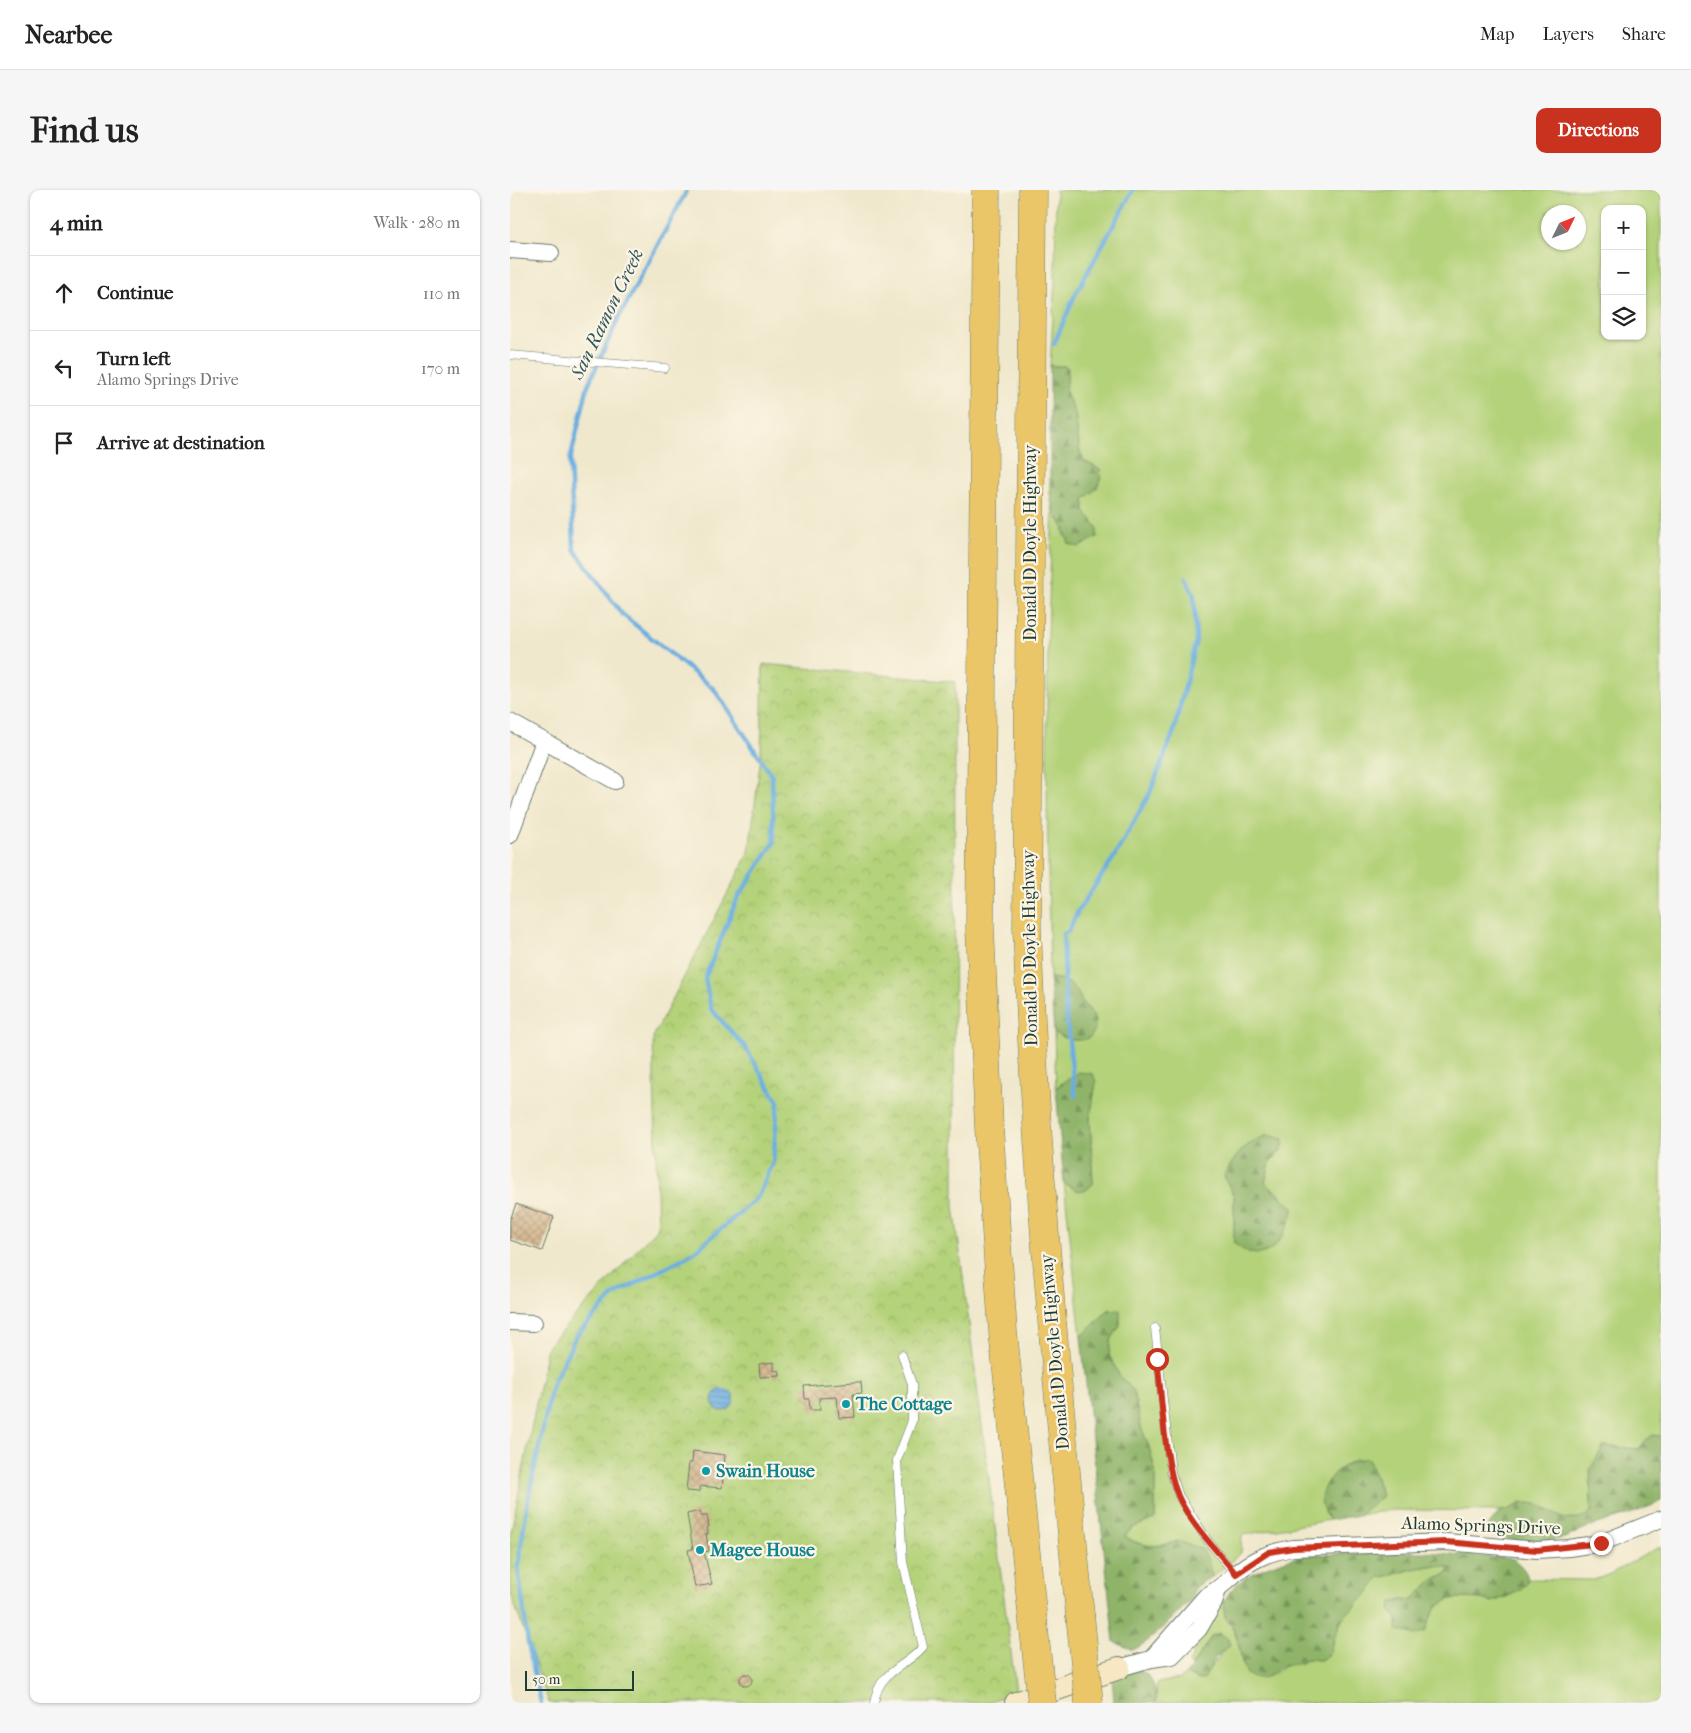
<!DOCTYPE html>
<html lang="en">
<head>
<meta charset="utf-8">
<style>
  :root { --surface:#fff; --page:#f6f6f6; --text:#222; --muted:#767676; --line:#e0e0e0; --accent:#c8321e }
  body { margin:0; font-family:"IM FELL French Canon",serif; background:var(--page); color:var(--text) }
  .controls { position:absolute; right:15px; top:15px; display:grid; overflow:hidden; border-radius:10px; box-shadow:0 1px 4px #0004 }
  .controls button { width:45px; height:45px; display:grid; place-items:center; padding:0; border:0; border-bottom:1px solid var(--line); background:var(--surface); color:var(--text); font:25px sans-serif }
  .compass { position:absolute; left:1031px; top:15px; width:45px; height:45px; border-radius:50%; background:var(--surface); box-shadow:0 1px 4px #0004; rotate:47deg }
  .scale { position:absolute; left:15px; bottom:12px; width:109px; box-sizing:border-box; padding-left:5px; border:2px solid #1f3d34; border-top:0; font-size:14px; line-height:18px; white-space:nowrap; color:#1f3d34; -webkit-text-stroke:4px #fcf5e5; paint-order:stroke }
  .stop { position:absolute; width:15px; height:15px; margin:-11px; border:4px solid #c8321e; border-radius:50%; background:#fff }
  .stop.end { background:#c8321e; border-color:#fff; box-shadow:0 1px 5px #0008 }
  .list { margin:0; padding:0; list-style:none }
  h2 { display:flex; justify-content:space-between; align-items:center; height:65px; margin:0; padding:0 20px; font-size:21px }
  h2 small { font-size:16px; font-weight:400; color:var(--muted) }
  .list li { display:grid; grid-template-columns:32px 1fr auto; gap:15px; align-items:center; box-sizing:border-box; height:75px; padding:0 20px; border-top:1px solid var(--line) }
  .list b { display:block; font-size:19px; white-space:nowrap }
  .list p { margin:0; font-size:16px; white-space:nowrap; color:var(--muted) }
  .list em { font-size:16px; font-style:normal; color:var(--muted) }
  .icon { flex:none; width:28px; height:28px; fill:none; stroke:currentColor; stroke-width:2; stroke-linecap:round; stroke-linejoin:round }
  .map { position:relative; flex:none; width:1151px; height:1513px; overflow:hidden; border-radius:10px }
  header { display:flex; align-items:center; gap:30px; box-sizing:border-box; height:70px; padding:0 25px; background:var(--surface); border-bottom:1px solid var(--line) }
  header strong { font-size:24px }
  nav { display:flex; gap:28px; margin-inline-start:auto; font-size:18px }
  .intro { display:flex; align-items:center; justify-content:space-between; box-sizing:border-box; height:120px; padding:0 30px }
  h1 { margin:0; font-size:35px }
  .button { padding:12px 22px; border-radius:10px; background:var(--accent); color:#fff; font-size:18px; font-weight:700 }
  main { display:flex; gap:30px; padding:0 30px }
  aside { flex:1; background:var(--surface); border-radius:10px; box-shadow:0 1px 4px #0004 }
  .map>svg:first-child { display:block }
  .grass { fill:#b4d279; stroke:#6a8856; fill-rule:evenodd }
  .forest { fill:url(#forest-firs); stroke:#57784e }
  .park { fill:url(#park-crowns); stroke:#6a8856 }
  .water { fill:url(#water-rules); stroke:#45768a }
  .lines { fill:none; stroke-linecap:round; stroke-linejoin:round }
  .stream { stroke:#6baee0; stroke-width:4.5 }
  .building { fill:url(#building-cross-hatch) }
  .lane-casing { stroke:#687969; stroke-width:9 }
  .street-casing { stroke:#687969; stroke-width:18 }
  .secondary-casing { stroke:#687969; stroke-width:24 }
  .highway-casing { stroke:#687969; stroke-width:29 }
  .lane { stroke:#fff; stroke-width:8 }
  .street { stroke:#fff; stroke-width:16 }
  .secondary { stroke:#f7e8c3; stroke-width:22 }
  .highway { stroke:#eac669; stroke-width:28 }
  .highway-bridge-casing { stroke:#687969; stroke-width:29; stroke-linecap:butt }
  .highway-bridge { stroke:#eac669; stroke-width:28 }
  .route { stroke:#c8321e; stroke-width:6 }
  .culture-dot { fill:#0f9aa8; stroke:#fcf5e5; stroke-width:2 }
  .labels { text-anchor:middle; dominant-baseline:central; stroke-width:4.5; stroke-linejoin:round; paint-order:stroke }
  .street-label { font-size:18px; fill:#1f3d34; stroke:#fcf5e5 }
  .culture-label { font-size:18px; font-weight:bold; fill:#0d838f; stroke:#fcf5e5; text-anchor:start }
  .water-label { font-size:19px; font-style:italic; fill:#32595f; stroke:#fcf5e5 }
</style>
</head>
<body>
<header>
<strong>Nearbee</strong>
<nav><a>Map</a><a>Layers</a><a>Share</a></nav>
</header>
<div class="intro"><h1>Find us</h1><a class="button">Directions</a></div>
<main>
<aside>
<h2>4 min<small>Walk · 280 m</small></h2>
<ul class="list">
<li><svg class="icon" aria-label="ahead" viewBox="0 0 24 24"><path d="M12 20V5M6 11l6-6 6 6"/></svg><div><b>Continue</b></div><em>110 m</em></li>
<li><svg class="icon" aria-label="left" viewBox="0 0 24 24"><path d="M17 20v-9H6M10 6l-5 5 5 5"/></svg><div><b>Turn left</b><p>Alamo Springs Drive</p></div><em>170 m</em></li>
<li><svg class="icon" aria-label="arrive" viewBox="0 0 24 24"><path d="M6 21V4h12l-3 4 3 4H6"/></svg><div><b>Arrive at destination</b></div></li>
</ul>
</aside>
<div class="map">
<svg width="1151" height="1513" viewBox="0 0 1151 1513">
  <defs>
    <pattern id="forest-firs" width="22" height="20" patternUnits="userSpaceOnUse" patternTransform="scale(1.25)"><rect width="22" height="20" fill="#8fb469"/><path d="M5 1l3.5 6h-7zM16 11l3.5 6h-7z" fill="#749457"/></pattern>
    <pattern id="park-crowns" width="20" height="18" patternUnits="userSpaceOnUse" patternTransform="scale(1.25)"><rect width="20" height="18" fill="#b4d279"/><path d="M2 6a3 3 0 1 1 6 0M12 15a3 3 0 1 1 6 0" fill="none" stroke="#9ab569"/></pattern>
    <pattern id="water-rules" width="6" height="5" patternUnits="userSpaceOnUse" patternTransform="scale(1.25)"><rect width="6" height="5" fill="#6baee0"/><path d="M0 2.5h6" fill="none" stroke="#578fb6"/></pattern>
    <pattern id="building-cross-hatch" width="8" height="8" patternUnits="userSpaceOnUse" patternTransform="scale(1.25)"><rect width="8" height="8" fill="#d3b48b"/><path d="M0 0l8 8M0 8l8-8" fill="none" stroke="#ab9472"/></pattern>
  </defs>
  <rect width="100%" height="100%" fill="#fcf5e5"/>
  <filter id="ink" filterUnits="userSpaceOnUse"><feTurbulence type="fractalNoise" baseFrequency=".02" numOctaves="2"/><feDisplacementMap in="SourceGraphic" scale="10" xChannelSelector="R" yChannelSelector="G"/><feConvolveMatrix kernelMatrix="1 2 1 2 8 2 1 2 1" color-interpolation-filters="sRGB"/></filter>
  <filter id="wash" filterUnits="userSpaceOnUse"><feTurbulence type="fractalNoise" baseFrequency=".0096" numOctaves="4" result="noise"/><feDisplacementMap in="SourceGraphic" scale="20" xChannelSelector="R" yChannelSelector="G"/><feGaussianBlur stdDeviation="1.12" result="paint"/><feColorMatrix in="noise" values="0 0 0 0 0 0 0 0 0 0 0 0 0 0 0 0 0 1.4 0 .05"/><feComposite in="paint" operator="in"/></filter>
  <g filter="url(#wash)">
    <rect width="100%" height="100%" fill="#f0e8cc"/>
    <g class="grass">
      <path d="M546,0H1151V1246L1136,1249L1129,1259L1093,1256L1079,1292L1082,1306L1081,1323C1059,1338 1035,1322 1012,1313L997,1321L882,1320L849,1325L872,1306L864,1282L846,1269C815,1285 818,1290 814,1323L820,1330L732,1345L731,1363L702,1387L698,1370L668,1351C649,1357 633,1358 615,1346L622,1338L645,1328V1280L639,1257L631,1237L623,1200L609,1185L599,1165L601,1150L610,1135H583L571,1147L554,993L566,1000L583,994L580,928L586,892L560,886L546,898L544,842C557,851 570,855 583,842L580,820C563,807 569,789 540,788C537,633 534,478 543,323L553,336L555,347L587,337L574,321V309L587,298L592,286L574,271L570,262L565,224L556,202L558,178L554,176H540L545,91ZM1095,19H1132V146H1095ZM1038,22H1068V52H1038ZM773,958L760,973L755,993L772,1006L724,1053V1006L714,986Z"/>
      <path d="M1151,1356V1513H646L647,1493L670,1489L677,1484L689,1490C701,1480 707,1466 720,1455L717,1448L709,1443L702,1446L681,1476L679,1473L704,1420L715,1410V1427C727,1440 729,1456 732,1473L764,1484L776,1475L790,1474L796,1469L810,1470L819,1465C823,1450 827,1435 837,1424C848,1411 861,1404 868,1388C889,1384 923,1370 941,1379L932,1387L924,1389L903,1410H890L880,1419L887,1429L916,1441C922,1419 931,1407 954,1408C965,1409 971,1408 982,1412C1000,1405 1006,1406 1018,1389L1084,1390L1100,1384Z"/>
    </g>
    <g class="forest">
      <path d="M540,176H554L558,178L556,202L565,224L570,262L574,271L590,279C593,293 584,301 574,309V321L587,337V347L569,357L559,354L553,336L543,323L540,303Z"/>
      <path d="M540,788C552,789 564,793 569,805C571,808 572,812 574,815C579,820 584,824 585,831C588,858 557,851 544,842Z"/>
      <polygon points="569,882 583,884 586,892 580,928 583,994 575,1001 566,1000 554,993 546,898"/>
      <path d="M758,945L773,949V958L760,973L755,993L784,1018C776,1047 757,1082 724,1053V1006L714,986C726,964 735,953 758,945Z"/>
      <path d="M610,1119V1135L601,1150L599,1165L609,1185L623,1200L631,1237L639,1257L645,1280V1329L622,1338L615,1346L623,1352L638,1356H650L668,1351L692,1359L698,1370L702,1387C695,1390 687,1394 684,1401C682,1405 683,1408 679,1412C662,1428 645,1449 623,1460L604,1452L571,1147L598,1120Z"/>
      <path d="M1142,1245L1151,1246V1311C1128,1323 1103,1329 1078,1337C1070,1340 1062,1346 1054,1348C1039,1352 983,1354 976,1339L990,1321C1000,1321 1009,1312 1020,1313C1044,1316 1053,1342 1081,1322L1080,1280L1093,1256L1129,1259Z"/>
      <path d="M858,1268L872,1306L849,1325L820,1330C795,1302 829,1271 858,1268Z"/>
      <path d="M914,1362L1004,1369C1008,1373 1015,1379 1017,1385C1022,1400 991,1408 982,1412C971,1408 965,1409 954,1408C931,1407 922,1419 916,1441L907,1445L887,1440V1429L880,1419L882,1412L903,1409L924,1389L932,1387L941,1379C923,1370 888,1384 868,1388C861,1404 848,1411 837,1424C827,1435 823,1450 819,1465L810,1470L796,1469C789,1475 786,1473 778,1474C763,1478 758,1496 737,1484C731,1472 731,1460 727,1447C725,1437 714,1430 714,1420C711,1388 774,1369 798,1365Z"/>
      <polygon points="709,1443 717,1448 720,1455 705,1468 694,1489 689,1490 677,1484 702,1446"/>
      <path d="M627,1480C643,1484 646,1499 646,1513H604L602,1487Z"/>
    </g>
    <polygon class="park" points="253,474 445,492 444,1016 506,1502 475,1513 39,1513 0,1401 0,1348 37,1157 148,1037 143,847 239,662 251,566"/>
    <circle class="water" cx="213" cy="1210" r="11"/>
    <g class="lines">
      <g class="stream">
        <polyline points="544,154 565,105 623,0"/>
        <polyline points="565,906 556,823 553,744 558,742 568,721 604,667 640,603 664,541 686,450 684,405 676,388"/>
        <polyline points="31,1513 18,1453 8,1376 18,1310 42,1195 66,1146 104,1105 183,1063 247,1008 263,973 268,912 235,857 201,819 195,788 227,709 264,653 262,586 204,499 112,424 64,359 60,270 78,195 109,127 177,0"/>
      </g>
    </g>
    <g id="blocks">
      <g class="building">
        <polygon points="6,1014 44,1027 32,1061 0,1050 0,1030"/>
        <polygon points="264,1172 264,1181 269,1180 270,1186 250,1187 249,1174"/>
        <polygon points="344,1192 351,1192 352,1203 343,1204 345,1227 329,1228 327,1207 309,1208 310,1220 300,1220 299,1209 295,1209 294,1196"/>
        <polygon points="183,1261 215,1265 212,1298 190,1296 189,1302 176,1301 179,1273 182,1273"/>
        <polygon points="190,1321 191,1326 197,1326 199,1337 197,1337 198,1344 196,1344 199,1361 194,1362 202,1394 185,1397 178,1360 183,1359 177,1324"/>
        <circle cx="236" cy="1490" r="6"/>
      </g>
    </g>
  </g>
  <g filter="url(#ink)">
    <use href="#blocks" fill-opacity="0" stroke="#687969" stroke-width="1"/>
    <g class="lines">
      <defs>
        <g id="lane">
          <polyline points="0,165 155,178"/>
          <polyline points="645,1138 661,1282 669,1306 698,1351 725,1384"/>
          <path d="M364,1513C369,1480 395,1478 413,1457L393,1372L387,1270L402,1231V1194L392,1165"/>
        </g>
        <g id="street">
          <polyline points="0,60 41,63"/>
          <polyline points="0,532 105,591"/>
          <polyline points="0,645 34,551"/>
          <polyline points="0,1132 24,1133"/>
          <path d="M641,1469L696,1406C708,1400 715,1393 725,1384C742,1369 760,1362 783,1358L936,1352L1027,1360L1059,1358L1091,1353L1151,1329"/>
          <polyline points="609,1478 641,1469 662,1466 689,1439 704,1413 708,1400"/>
        </g>
        <polyline id="secondary" points="506,1513 609,1478"/>
        <g id="highway">
          <polyline points="476,0 470,738 479,938 493,1142 523,1431"/>
          <path d="M523,0L517,737C525,968 547,1196 570,1425"/>
        </g>
      </defs>
      <use href="#lane" class="lane-casing"/>
      <use href="#street" class="street-casing"/>
      <use href="#secondary" class="secondary-casing"/>
      <use href="#highway" class="highway-casing"/>
      <use href="#lane" class="lane"/>
      <use href="#street" class="street"/>
      <use href="#secondary" class="secondary"/>
      <use href="#highway" class="highway"/>
      <defs>
        <g id="highway-bridge">
          <polyline points="570,1425 579,1513"/>
          <polyline points="523,1431 532,1513"/>
        </g>
      </defs>
      <use href="#highway-bridge" class="highway-bridge-casing"/>
      <use href="#highway-bridge" class="highway-bridge"/>
    </g>
  </g>
  <g class="lines" filter="url(#ink)">
    <path class="route" d="M647,1169C652,1207 654,1272 668,1306C681,1335 706,1359 726,1384L759,1362L783,1358L936,1352L1027,1360L1091,1353"/>
  </g>
  <g class="culture-dot">
    <circle cx="336" cy="1214" r="5"/>
    <circle cx="196" cy="1281" r="5"/>
    <circle cx="190" cy="1360" r="5"/>
  </g>
  <g class="labels">
    <g class="street-label">
      <text transform="translate(520 353) rotate(-90)">Donald D Doyle Highway</text>
      <text transform="translate(520 758) rotate(-91)">Donald D Doyle Highway</text>
      <text transform="translate(545 1162) rotate(-95)">Donald D Doyle Highway</text>
      <text transform="translate(971 1336) rotate(2)">Alamo Springs Drive</text>
    </g>
    <g class="culture-label">
      <text x="346" y="1214">The Cottage</text>
      <text x="206" y="1281">Swain House</text>
      <text x="200" y="1360">Magee House</text>
    </g>
    <g class="water-label">
      <text transform="translate(97 124) rotate(-64)">San Ramon Creek</text>
    </g>
  </g>
</svg>
<div class="controls">
<button>+</button>
<button>−</button>
<button><svg class="icon" aria-label="layers" viewBox="0 0 24 24"><path d="M12 4l9 5-9 5-9-5zM3 14l9 5 9-5"/></svg></button>
</div>
<svg class="compass" viewBox="-18 -18 36 36"><path d="M0-13l5 13h-10z" fill="#e53935"/><path d="M0 13l5-13h-10z" fill="#767676"/></svg>
<div class="scale">50 m</div>
<div class="stop" style="left:647px;top:1169px"></div>
<div class="stop end" style="left:1091px;top:1353px"></div>
</div>
</main>
</body>
</html>
